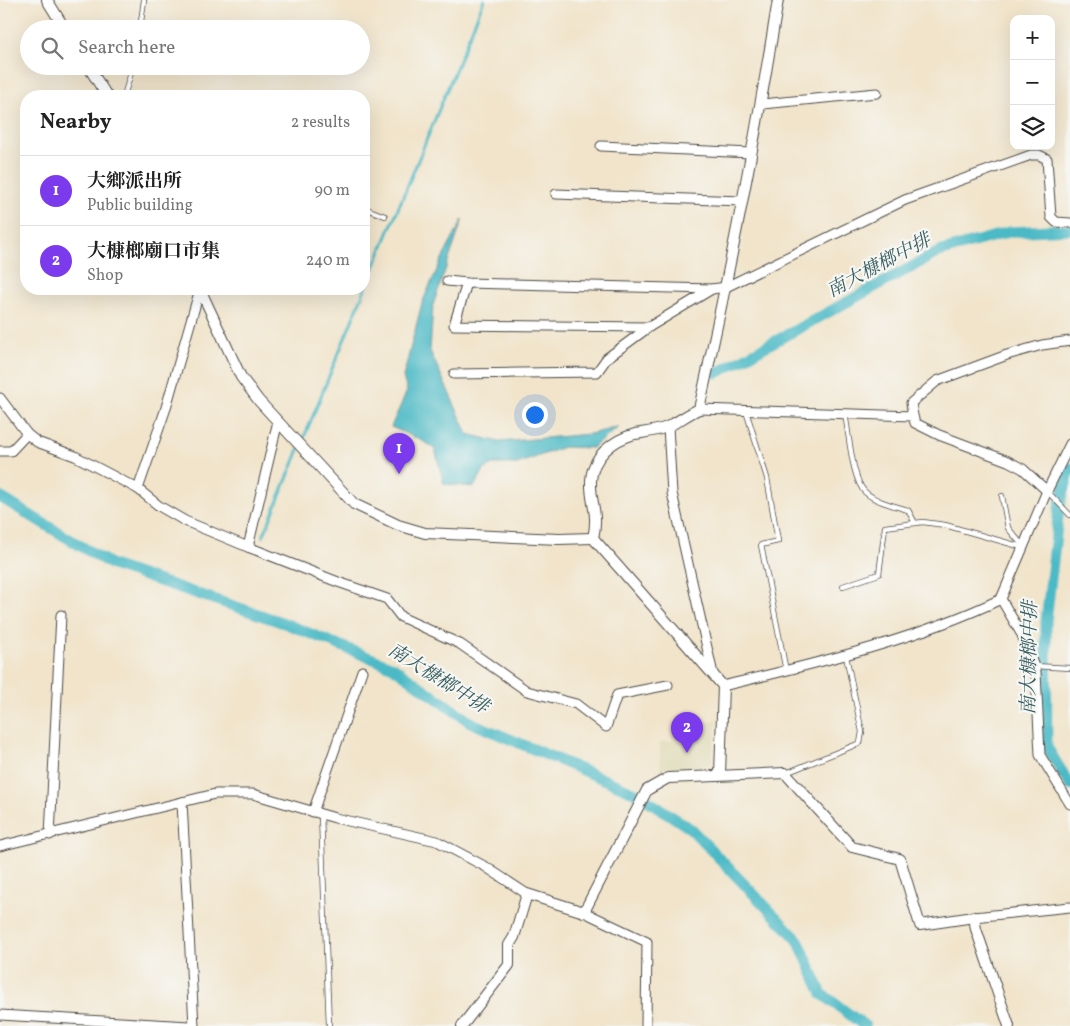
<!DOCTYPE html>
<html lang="en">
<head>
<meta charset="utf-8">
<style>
  :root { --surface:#fff; --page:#f6f6f6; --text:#222; --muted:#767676; --line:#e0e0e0; --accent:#7c3aed }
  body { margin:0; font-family:Vollkorn,"Noto Serif TC",serif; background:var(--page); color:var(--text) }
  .controls { position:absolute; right:15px; top:15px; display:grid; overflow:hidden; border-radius:10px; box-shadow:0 5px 20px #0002 }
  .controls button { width:45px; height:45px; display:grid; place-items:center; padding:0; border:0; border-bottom:1px solid var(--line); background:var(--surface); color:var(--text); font:25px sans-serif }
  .you { position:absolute; left:534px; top:414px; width:18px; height:18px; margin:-12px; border:4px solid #fff; border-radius:50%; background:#1a73e8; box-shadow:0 0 0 8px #1a73e833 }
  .badge { display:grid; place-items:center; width:32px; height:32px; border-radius:50%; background:var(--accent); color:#fff; font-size:16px; font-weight:700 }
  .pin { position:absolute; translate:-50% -41px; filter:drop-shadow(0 1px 2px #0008) }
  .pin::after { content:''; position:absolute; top:26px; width:18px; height:15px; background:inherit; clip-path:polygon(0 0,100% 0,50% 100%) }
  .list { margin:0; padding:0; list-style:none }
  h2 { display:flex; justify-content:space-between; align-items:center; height:65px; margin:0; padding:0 20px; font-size:21px }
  h2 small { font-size:16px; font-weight:400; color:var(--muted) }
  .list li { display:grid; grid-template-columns:32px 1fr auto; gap:15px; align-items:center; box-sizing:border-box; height:70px; padding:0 20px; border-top:1px solid var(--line) }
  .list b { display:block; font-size:19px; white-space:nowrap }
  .list p { margin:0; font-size:16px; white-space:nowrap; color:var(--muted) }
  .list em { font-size:16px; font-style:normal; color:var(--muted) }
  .icon { flex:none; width:28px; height:28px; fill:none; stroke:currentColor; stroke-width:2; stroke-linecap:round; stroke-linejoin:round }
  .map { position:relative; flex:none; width:1070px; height:1026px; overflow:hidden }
  .search { position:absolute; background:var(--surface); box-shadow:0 5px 20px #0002; left:20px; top:20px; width:350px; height:55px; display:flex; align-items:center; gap:12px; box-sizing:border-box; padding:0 18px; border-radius:28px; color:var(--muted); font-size:19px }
  .panel { position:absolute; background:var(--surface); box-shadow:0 5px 20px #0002; left:20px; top:90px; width:350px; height:205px; border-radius:20px }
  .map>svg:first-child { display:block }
  .built { fill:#e1dcba }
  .water { fill:#4cbac6; stroke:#3c7278 }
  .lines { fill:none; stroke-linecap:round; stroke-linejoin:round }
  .stream { stroke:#4cbac6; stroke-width:3 }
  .canal { stroke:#4cbac6; stroke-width:11 }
  .service-casing { stroke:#494743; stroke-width:6 }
  .minor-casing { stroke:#494743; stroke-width:11 }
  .tertiary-casing { stroke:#494743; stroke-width:12 }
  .service { stroke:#fff; stroke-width:4.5 }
  .minor { stroke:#fff; stroke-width:9 }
  .tertiary { stroke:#fff; stroke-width:10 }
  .labels { text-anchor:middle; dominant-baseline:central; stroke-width:4.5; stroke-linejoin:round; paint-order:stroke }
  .water-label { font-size:19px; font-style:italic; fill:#375d61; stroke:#f6f6f2 }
</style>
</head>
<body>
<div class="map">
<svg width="1070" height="1026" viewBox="0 0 1070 1026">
  <rect width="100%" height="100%" fill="#f6f6f2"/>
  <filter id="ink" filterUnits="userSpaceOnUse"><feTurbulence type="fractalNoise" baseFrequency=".02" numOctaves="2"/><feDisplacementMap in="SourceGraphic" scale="10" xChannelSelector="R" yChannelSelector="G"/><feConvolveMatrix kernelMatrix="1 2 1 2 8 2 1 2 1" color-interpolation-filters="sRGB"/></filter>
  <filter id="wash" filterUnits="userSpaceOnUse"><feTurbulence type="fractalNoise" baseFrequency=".0096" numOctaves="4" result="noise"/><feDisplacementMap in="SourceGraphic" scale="20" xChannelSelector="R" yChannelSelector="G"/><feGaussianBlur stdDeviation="1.12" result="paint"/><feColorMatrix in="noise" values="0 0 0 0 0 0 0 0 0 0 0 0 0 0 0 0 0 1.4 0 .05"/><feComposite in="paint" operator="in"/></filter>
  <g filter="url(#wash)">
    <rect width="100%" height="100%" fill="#f1e4cb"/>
    <polygon class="built" points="717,720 712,764 660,772 660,742 705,739 707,723"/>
    <polygon class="water" points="463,219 433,305 430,351 468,434 499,442 590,434 619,427 592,448 564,447 517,464 494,464 484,470 474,487 444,484 435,449 421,440 391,427 407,391 403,377 422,303 440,263"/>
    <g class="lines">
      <polyline class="stream" points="263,537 484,0"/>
      <g class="canal">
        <polyline points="717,373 939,252 1009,232 1070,229"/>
        <polyline points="1070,468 1059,509 1046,622 1047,747 1070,785"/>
        <polyline points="0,497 112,565 284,623 393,667 470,722 638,794 691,829 798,940 822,994 865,1026"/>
      </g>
    </g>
  </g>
  <g filter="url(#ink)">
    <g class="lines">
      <defs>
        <g id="service">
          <polyline points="140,29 144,0"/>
          <polyline points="124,96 133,66"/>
          <polyline points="364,208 385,216"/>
          <polyline points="746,411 767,478 778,541 761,545 786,671"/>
          <path d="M845,414C849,433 852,480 865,492C876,502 895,506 908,510L915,523"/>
          <polyline points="1047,491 1070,515"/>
          <polyline points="1002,496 1008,528 1023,546"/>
          <polyline points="843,586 879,574 885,527 923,522 945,525 1022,547"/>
          <polyline points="1034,666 1070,668"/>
          <polyline points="786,773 860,743 862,732 846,656"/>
          <polyline points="321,815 329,1026"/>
        </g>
        <g id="minor">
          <polyline points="762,104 877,93"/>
          <polyline points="601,146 751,153"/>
          <polyline points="556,194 741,201"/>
          <polyline points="447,281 467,283 712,289"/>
          <polyline points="467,283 454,325 649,327"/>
          <polyline points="454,374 597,372 607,358 649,327 712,289 726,287 905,200 1031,155 1039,155 1047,159 1051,217 1056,222 1070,223"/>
          <polyline points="0,398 27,434 37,442 75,456 138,489 159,506 185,521 248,547"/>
          <polyline points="699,409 913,416 915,423 939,435 1008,461 1023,469 1047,491 1070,444"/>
          <polyline points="913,416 911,403 937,381 1007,355 1042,345 1070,341"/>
          <polyline points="278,421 248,547 338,582 387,599 401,617 460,644 527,691 576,704 606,727 617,695 668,685"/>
          <polyline points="668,427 672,493 713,674"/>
          <polyline points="0,451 11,451 27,434"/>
          <polyline points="138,489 165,411 200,289"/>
          <polyline points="1047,491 1001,599 1022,635 1036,672 1040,755 1070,804"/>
          <path d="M723,686C817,663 913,641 1001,599"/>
          <polyline points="182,802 194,1026"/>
          <polyline points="313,812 362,671"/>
          <polyline points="50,835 61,615"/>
          <polyline points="0,846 215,794 253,794 335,818 437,841 486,867 527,894"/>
          <polyline points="584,912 647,942 646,1026"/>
          <polyline points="974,917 1070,907"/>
          <polyline points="0,1015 189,1026"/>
        </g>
        <g id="tertiary">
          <polyline points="47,0 65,29"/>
          <polyline points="88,66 107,96"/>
          <polyline points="200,289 241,377 259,401 354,504 398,525 425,533 559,539 593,538"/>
          <path d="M593,538C599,512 590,503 591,481C592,457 612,440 635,434C646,432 659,431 669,426C679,421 688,414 699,409C729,274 756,137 778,0"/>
          <polyline points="593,538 723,686 720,774"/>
          <polyline points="462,1026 509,965 509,945 514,937 527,894 584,912 647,790 668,778 785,773 852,847 900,859 920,925 974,917 976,929 1009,1026"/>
        </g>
      </defs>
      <use href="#service" class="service-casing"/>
      <use href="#minor" class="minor-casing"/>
      <use href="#tertiary" class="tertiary-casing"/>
      <use href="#service" class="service"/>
      <use href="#minor" class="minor"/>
      <use href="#tertiary" class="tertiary"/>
    </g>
  </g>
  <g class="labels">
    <g class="water-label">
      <text transform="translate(879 266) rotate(-28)">南大槺榔中排</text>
      <text transform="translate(1030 658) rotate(-89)">南大槺榔中排</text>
      <text transform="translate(438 679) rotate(32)">南大槺榔中排</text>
    </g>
  </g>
</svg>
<div class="controls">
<button>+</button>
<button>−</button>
<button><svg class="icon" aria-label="layers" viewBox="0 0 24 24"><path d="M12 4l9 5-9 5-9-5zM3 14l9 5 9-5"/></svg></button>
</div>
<div class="you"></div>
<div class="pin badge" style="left:399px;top:474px">1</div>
<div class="pin badge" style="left:687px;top:753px">2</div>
<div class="search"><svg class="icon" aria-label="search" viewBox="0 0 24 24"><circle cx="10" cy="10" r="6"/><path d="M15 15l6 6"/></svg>Search here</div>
<section class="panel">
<h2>Nearby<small>2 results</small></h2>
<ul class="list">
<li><span class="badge">1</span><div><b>大鄉派出所</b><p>Public building</p></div><em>90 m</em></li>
<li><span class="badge">2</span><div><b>大槺榔廟口市集</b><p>Shop</p></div><em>240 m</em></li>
</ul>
</section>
</div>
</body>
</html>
